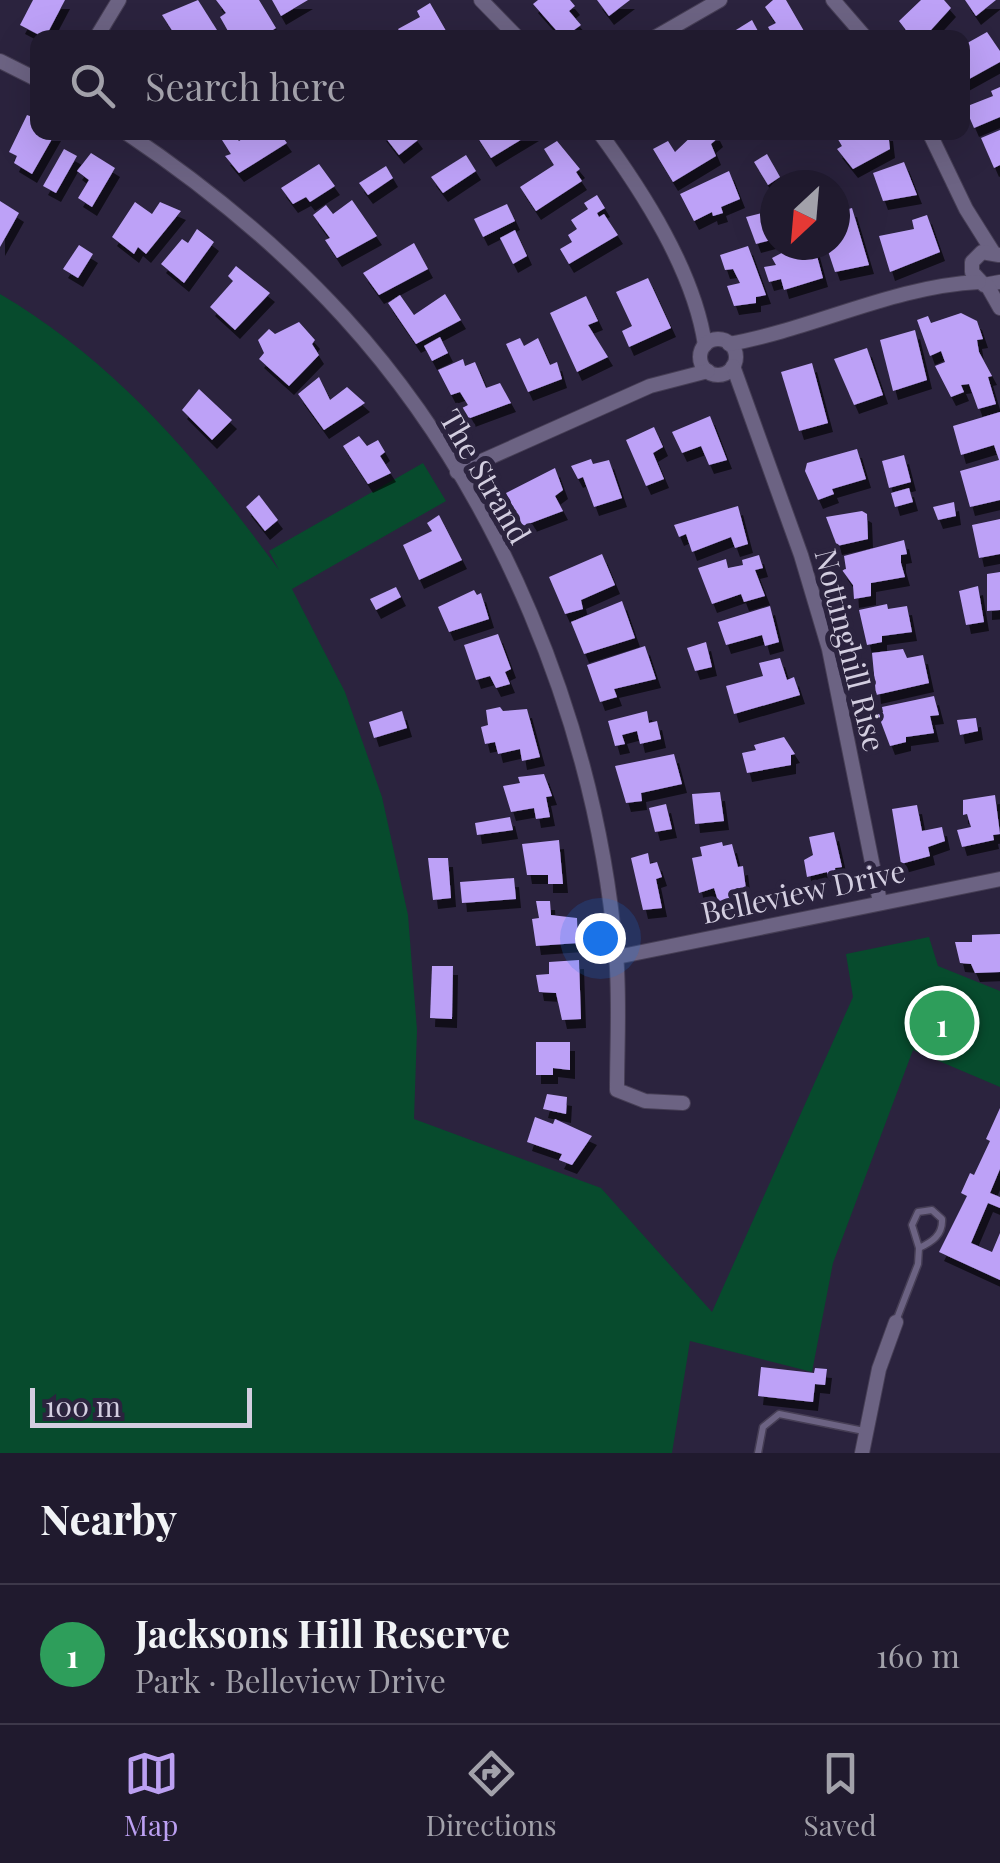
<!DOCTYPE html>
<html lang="en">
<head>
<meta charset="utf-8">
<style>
  :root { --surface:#201a2e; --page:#2d273a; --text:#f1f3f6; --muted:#a2a1aa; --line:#3d384a; --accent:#bca0f2 }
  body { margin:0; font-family:"Playfair Display",serif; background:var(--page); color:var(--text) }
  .compass { position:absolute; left:760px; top:170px; width:90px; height:90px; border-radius:50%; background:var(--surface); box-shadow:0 10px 40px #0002; rotate:206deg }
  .scale { position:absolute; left:30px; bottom:25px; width:222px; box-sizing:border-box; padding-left:10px; border:5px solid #d3cee0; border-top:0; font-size:28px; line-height:35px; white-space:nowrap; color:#d3cee0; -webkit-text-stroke:8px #2b233e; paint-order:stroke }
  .you { position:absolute; left:600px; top:938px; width:35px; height:35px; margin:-25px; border:8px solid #fff; border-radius:50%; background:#1a73e8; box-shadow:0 0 0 15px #1a73e833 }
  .badge { display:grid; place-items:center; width:65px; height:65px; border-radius:50%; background:var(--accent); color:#fff; font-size:32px; font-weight:700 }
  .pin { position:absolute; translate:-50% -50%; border:5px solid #fff; box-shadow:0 2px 10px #0006 }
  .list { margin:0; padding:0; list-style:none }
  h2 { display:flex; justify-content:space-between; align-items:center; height:130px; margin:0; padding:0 40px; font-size:42px }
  h2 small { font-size:32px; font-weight:400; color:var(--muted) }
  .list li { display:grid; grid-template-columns:65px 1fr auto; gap:30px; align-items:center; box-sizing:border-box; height:140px; padding:0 40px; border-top:2px solid var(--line) }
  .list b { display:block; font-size:38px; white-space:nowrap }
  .list p { margin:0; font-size:32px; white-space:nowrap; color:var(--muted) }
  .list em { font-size:32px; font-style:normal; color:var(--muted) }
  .icon { flex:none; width:55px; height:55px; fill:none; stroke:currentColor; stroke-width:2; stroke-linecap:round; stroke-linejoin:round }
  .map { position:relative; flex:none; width:1000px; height:1453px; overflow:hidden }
  .search { position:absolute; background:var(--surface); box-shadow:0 10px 40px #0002; left:30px; right:30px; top:30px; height:110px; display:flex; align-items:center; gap:25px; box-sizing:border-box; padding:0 35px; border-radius:20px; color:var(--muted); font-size:38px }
  .sheet { height:270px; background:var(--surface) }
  nav { display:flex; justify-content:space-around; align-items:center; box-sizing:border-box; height:140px; border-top:2px solid var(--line); background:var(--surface); font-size:28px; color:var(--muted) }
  nav a { display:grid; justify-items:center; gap:5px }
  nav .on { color:var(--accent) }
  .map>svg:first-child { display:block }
  .green { fill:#074b2d }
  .building { fill:#bda1f7; filter:url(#shadow) }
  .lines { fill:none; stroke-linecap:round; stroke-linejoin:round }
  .service-casing { stroke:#463e55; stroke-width:9 }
  .minor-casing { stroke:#463e55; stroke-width:16 }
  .service { stroke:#6c6383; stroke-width:6 }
  .minor { stroke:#6c6383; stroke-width:14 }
  .labels { text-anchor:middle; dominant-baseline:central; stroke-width:10; stroke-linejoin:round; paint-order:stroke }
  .street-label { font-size:30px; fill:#d3cee0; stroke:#2b233e }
</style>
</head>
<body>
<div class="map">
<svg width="1000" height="1453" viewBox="0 0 1000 1453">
  <defs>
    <filter id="shadow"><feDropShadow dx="5" dy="9" stdDeviation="0" flood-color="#0009"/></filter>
  </defs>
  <rect width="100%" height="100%" fill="#2b233e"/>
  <path class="green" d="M0,294C116,362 200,462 279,570L269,551L423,463L446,501L292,589L345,692L382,797L408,915L417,1030L414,1119L601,1188L712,1312L853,997L846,954L929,937L938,966L1000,991V1087L913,1050L833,1263L812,1372L690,1341L672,1453H0Z"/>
  <g class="building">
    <polygon points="33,0 65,0 45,38 20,25"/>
    <polygon points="198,0 222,38 177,38 162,15"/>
    <polygon points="216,0 259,0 276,28 260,38 232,38 220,17 226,13"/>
    <polygon points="272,0 308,0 281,16"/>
    <polygon points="538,0 570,0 575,6 569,11 581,25 563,38 533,4"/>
    <polygon points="597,0 630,0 609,16"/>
    <polygon points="773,0 786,0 808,38 774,38 768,27 776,23 765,7"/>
    <polygon points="921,0 944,0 951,8 931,30 937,38 912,38 899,21"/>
    <polygon points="965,0 996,0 976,16"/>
    <polygon points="430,3 449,36 404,38 398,29 420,17 417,11"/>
    <polygon points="752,20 759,33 754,38 723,38"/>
    <polygon points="987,32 1000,51 1000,62 962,83 962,46"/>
    <polygon points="1000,87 1000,117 974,128 965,107 993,96 991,91"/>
    <polygon points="27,115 38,119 38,132 56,132 32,174 14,163 17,156 9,152"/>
    <polygon points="1000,130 1000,165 994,168 981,138"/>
    <polygon points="253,132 279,132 287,143 239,173 225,156 231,154 222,140 231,133 239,141"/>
    <polygon points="381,132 412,132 418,140 399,155"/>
    <polygon points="474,132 534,132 491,158"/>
    <polygon points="696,132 715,132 718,138 711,144 716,156 673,182 653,149 668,141 675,152"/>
    <polygon points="842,132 888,132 890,149 853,169 837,149 842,146 836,136"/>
    <polygon points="557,141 580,169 576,172 582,181 536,211 520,187 554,165 544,149"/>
    <polygon points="64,149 77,156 56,193 43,186"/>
    <polygon points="91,153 115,168 92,207 78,198 89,180 77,171"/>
    <polygon points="767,154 780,177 768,185 754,162"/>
    <polygon points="466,155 476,171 443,193 431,177"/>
    <polygon points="904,162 917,195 883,201 873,173"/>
    <polygon points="319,164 335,186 310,202 306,197 293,204 281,188"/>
    <polygon points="386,166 393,178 368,195 359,183"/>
    <polygon points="729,171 740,199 721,207 723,213 713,216 712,212 694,221 680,194"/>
    <polygon points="597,195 605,208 597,213 599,217 604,214 618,235 569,264 560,249 572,242 568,235 577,229 571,220 588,209 584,203"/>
    <polygon points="352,200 377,236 337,258 325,240 330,238 313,215 326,205 333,214"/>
    <polygon points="0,201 19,213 0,247"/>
    <polygon points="135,202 152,214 160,202 181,211 146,254 138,247 134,254 112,237"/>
    <polygon points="507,204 515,221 483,237 474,219"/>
    <polygon points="852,208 869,265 835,272 826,245 835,245 835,213"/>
    <polygon points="762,213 771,240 756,244 746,217"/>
    <polygon points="927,215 940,252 890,272 879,236 914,229 912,220"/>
    <polygon points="197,229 214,242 184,283 161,264 182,239 188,243"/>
    <polygon points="515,230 527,256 513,264 500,238"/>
    <polygon points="414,243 428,269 379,295 363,273"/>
    <polygon points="79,245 93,254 78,278 63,269"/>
    <polygon points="797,245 814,245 823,278 784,290 781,279 769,282 764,267 776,265 772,258"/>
    <polygon points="748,246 766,295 756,297 756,303 734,306 727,286 740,283 733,269 725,270 720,255"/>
    <polygon points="236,266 270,293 235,330 210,307 233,281 228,276"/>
    <polygon points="648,278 671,328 629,347 622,331 632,326 616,292"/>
    <polygon points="445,294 461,320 416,344 388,303 400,295 414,315"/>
    <polygon points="586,296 598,321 588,325 608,357 577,372 550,313"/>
    <polygon points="961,313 977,321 983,339 977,340 979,352 992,376 988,377 996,404 978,409 969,384 961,385 964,392 951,397 935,366 945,362 941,351 930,356 917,320 928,316 931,323"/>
    <polygon points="299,322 315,340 312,344 319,355 289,386 259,359 264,353 258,340 269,329 275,334"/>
    <polygon points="915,330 927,380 893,391 880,340"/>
    <polygon points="440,337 448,353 432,361 424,346"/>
    <polygon points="520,338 524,346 538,338 550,365 557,362 562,379 528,392 506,344"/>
    <polygon points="867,348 883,395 854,405 834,359"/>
    <polygon points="463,359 465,366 475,362 486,388 500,383 511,403 462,421 458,410 468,405 460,392 451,395 438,370"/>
    <polygon points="812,363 828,423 799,431 781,372"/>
    <polygon points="319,377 330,400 347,387 365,403 324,430 298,394"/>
    <polygon points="199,389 232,420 212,440 182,410"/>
    <polygon points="1000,412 1000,500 970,507 960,471 999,460 994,445 961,455 953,426"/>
    <polygon points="710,416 727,460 709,465 701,446 682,453 672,432"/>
    <polygon points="654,427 663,447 653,453 664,479 646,486 626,440"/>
    <polygon points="359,436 367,446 378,440 385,452 380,456 391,473 368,484 343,446"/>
    <polygon points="857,449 866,479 832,489 834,494 818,500 805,471 807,463"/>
    <polygon points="904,455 911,482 889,488 882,461"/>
    <polygon points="591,459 593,464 609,460 622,498 594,507 583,477 578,479 571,466"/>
    <polygon points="555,468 563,490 555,496 563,511 523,526 506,493"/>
    <polygon points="909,488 913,502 895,507 891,493"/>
    <polygon points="259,495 278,520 265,531 246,507"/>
    <polygon points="954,502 956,516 938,520 933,507"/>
    <polygon points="738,506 748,544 735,548 731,537 692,552 686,534 679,537 674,525"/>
    <polygon points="862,511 867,514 868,539 837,546 826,517"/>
    <polygon points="439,515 462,560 419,580 403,545 432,531 427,523"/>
    <polygon points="1000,519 1000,554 979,558 972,525"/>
    <polygon points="904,540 907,554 901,555 901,563 905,577 871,583 871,596 854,599 853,585 842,570 846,569 844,556"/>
    <polygon points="602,554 615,585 581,600 583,609 565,614 549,577"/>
    <polygon points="759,555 763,568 755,570 765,596 744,602 741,594 712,604 698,568 726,559 728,568 743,565 742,560"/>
    <polygon points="1000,572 1000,610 987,611 987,574"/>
    <polygon points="978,586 984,622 966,625 959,591"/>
    <polygon points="396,587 401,597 376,610 370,599"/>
    <polygon points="474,590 477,595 481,593 489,619 449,632 438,607"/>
    <polygon points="622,601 635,638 584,654 571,622"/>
    <polygon points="887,604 888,609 907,606 912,632 882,636 882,642 867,645 859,610"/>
    <polygon points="770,606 779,642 765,646 762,635 726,645 718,622"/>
    <polygon points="498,634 511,669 505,672 510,684 496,688 490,676 476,680 464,645"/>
    <polygon points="706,642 712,667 695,671 687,648"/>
    <polygon points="645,646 656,679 614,689 617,697 600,702 587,665"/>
    <polygon points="903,649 907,658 923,655 929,683 876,695 872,653"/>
    <polygon points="780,658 787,680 794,677 800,695 734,714 726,686 763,676 759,663"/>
    <polygon points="934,696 939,715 930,716 934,733 906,737 906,742 890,746 878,714 883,712 882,707"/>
    <polygon points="500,707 503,711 527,709 540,757 522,761 520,749 498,754 495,742 485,744 481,727 488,725 486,710"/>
    <polygon points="402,711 407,728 374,738 369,722"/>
    <polygon points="647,711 649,723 657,721 661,739 640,744 637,731 622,735 625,744 615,746 608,721"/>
    <polygon points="976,718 978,731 960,735 957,720"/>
    <polygon points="784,737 795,754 791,755 791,765 747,773 742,753 756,750 754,745"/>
    <polygon points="674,754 682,784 641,793 642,801 626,803 615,766"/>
    <polygon points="544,774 552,796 546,797 550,817 536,819 534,808 511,812 503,786 520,783 518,777"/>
    <polygon points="720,792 724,821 695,824 692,794"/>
    <polygon points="995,795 1000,834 993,835 994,840 962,847 957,830 971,827 967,814 963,815 963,800"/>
    <polygon points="666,804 672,829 655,832 649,808"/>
    <polygon points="917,805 922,831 942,827 945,841 928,847 930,856 901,864 892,809"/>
    <polygon points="510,817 513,830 477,835 475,823"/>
    <polygon points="834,832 842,867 835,868 836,875 828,876 827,872 807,877 804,860 813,855 809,837"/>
    <polygon points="559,840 563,884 548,884 548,875 527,875 522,844"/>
    <polygon points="722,842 723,846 732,844 738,867 743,866 747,897 718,901 714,888 699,893 692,858 702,856 700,847"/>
    <polygon points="648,853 650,864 657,862 662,877 656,879 662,908 643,910 631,858"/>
    <polygon points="428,858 448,858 451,898 433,900"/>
    <polygon points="514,878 516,899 462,903 460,882"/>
    <polygon points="536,901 550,901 551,915 577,918 578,943 536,946 532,919 539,918"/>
    <polygon points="1000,934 1000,972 975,973 971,964 960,963 955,942 972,942 972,935"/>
    <polygon points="579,960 581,1019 562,1020 556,993 539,992 536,975 549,974 549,962"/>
    <polygon points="432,966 453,966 452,1019 430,1018"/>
    <polygon points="536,1042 570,1042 570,1070 553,1068 553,1075 536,1075"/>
    <polygon points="547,1094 567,1097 566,1114 543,1109"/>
    <polygon points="1000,1108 1000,1169 990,1193 1000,1197 1000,1208 988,1203 971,1243 992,1252 1000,1233 1000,1280 939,1252 967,1196 961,1193 970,1173 974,1175 990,1141 986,1139"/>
    <polygon points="535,1117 553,1124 555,1119 592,1136 572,1165 559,1160 562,1154 527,1142"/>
    <polygon points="761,1367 814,1373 815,1368 827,1369 825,1385 815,1384 813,1402 758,1396"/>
  </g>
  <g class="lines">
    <defs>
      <g id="service">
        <path d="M896,1321L918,1264L919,1248L912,1225L918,1212L932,1210L942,1219C943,1235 932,1242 919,1248"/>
        <polyline points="758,1453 763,1427 779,1414 864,1431"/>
      </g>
      <g id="minor">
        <polyline points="481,0 518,38"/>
        <polyline points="833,0 866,38"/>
        <polyline points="96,38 119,0"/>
        <polyline points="654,38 720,0"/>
        <polyline points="0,61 38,80"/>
        <path d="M125,132C204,185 280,247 344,317C499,487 596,726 616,954C620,999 617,1045 617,1090L645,1101L683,1103"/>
        <path d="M599,132C643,192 694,271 705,345"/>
        <polyline points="929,132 966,209 993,252"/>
        <polyline points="999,255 982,252 972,262 972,272 984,285 1000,282"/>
        <polyline points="987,285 1000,308"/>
        <circle cx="718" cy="357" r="18"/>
        <path d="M729,344C813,329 894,286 979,282"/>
        <polyline points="733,366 801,555 829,649 880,902"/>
        <polyline points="457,472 650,386 708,371"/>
        <polyline points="617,957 1000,879"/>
        <polyline points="862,1453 879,1369 896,1322"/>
      </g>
    </defs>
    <use href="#service" class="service-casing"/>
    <use href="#minor" class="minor-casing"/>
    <use href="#service" class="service"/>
    <use href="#minor" class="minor"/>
  </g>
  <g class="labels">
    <g class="street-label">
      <text transform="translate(486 476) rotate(60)">The Strand</text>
      <text transform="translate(851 650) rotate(76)">Nottinghill Rise</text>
      <text transform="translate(803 891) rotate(-12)">Belleview Drive</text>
    </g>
  </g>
</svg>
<svg class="compass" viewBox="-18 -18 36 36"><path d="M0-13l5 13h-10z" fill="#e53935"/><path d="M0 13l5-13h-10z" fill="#a2a1aa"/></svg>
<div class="scale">100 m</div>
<div class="you"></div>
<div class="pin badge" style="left:942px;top:1023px;background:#2e9e5b">1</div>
<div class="search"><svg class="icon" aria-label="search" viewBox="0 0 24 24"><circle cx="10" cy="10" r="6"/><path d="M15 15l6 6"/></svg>Search here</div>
</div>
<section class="sheet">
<h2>Nearby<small></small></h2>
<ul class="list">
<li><span class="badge" style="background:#2e9e5b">1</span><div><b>Jacksons Hill Reserve</b><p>Park · Belleview Drive</p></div><em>160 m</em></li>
</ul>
</section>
<nav>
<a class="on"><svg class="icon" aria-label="map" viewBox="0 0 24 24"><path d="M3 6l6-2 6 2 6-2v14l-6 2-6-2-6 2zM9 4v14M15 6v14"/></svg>Map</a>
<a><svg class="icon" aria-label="directions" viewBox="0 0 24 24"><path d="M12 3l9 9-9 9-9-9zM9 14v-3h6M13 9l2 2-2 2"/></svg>Directions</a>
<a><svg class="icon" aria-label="saved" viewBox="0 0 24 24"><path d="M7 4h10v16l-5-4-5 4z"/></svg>Saved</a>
</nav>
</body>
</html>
